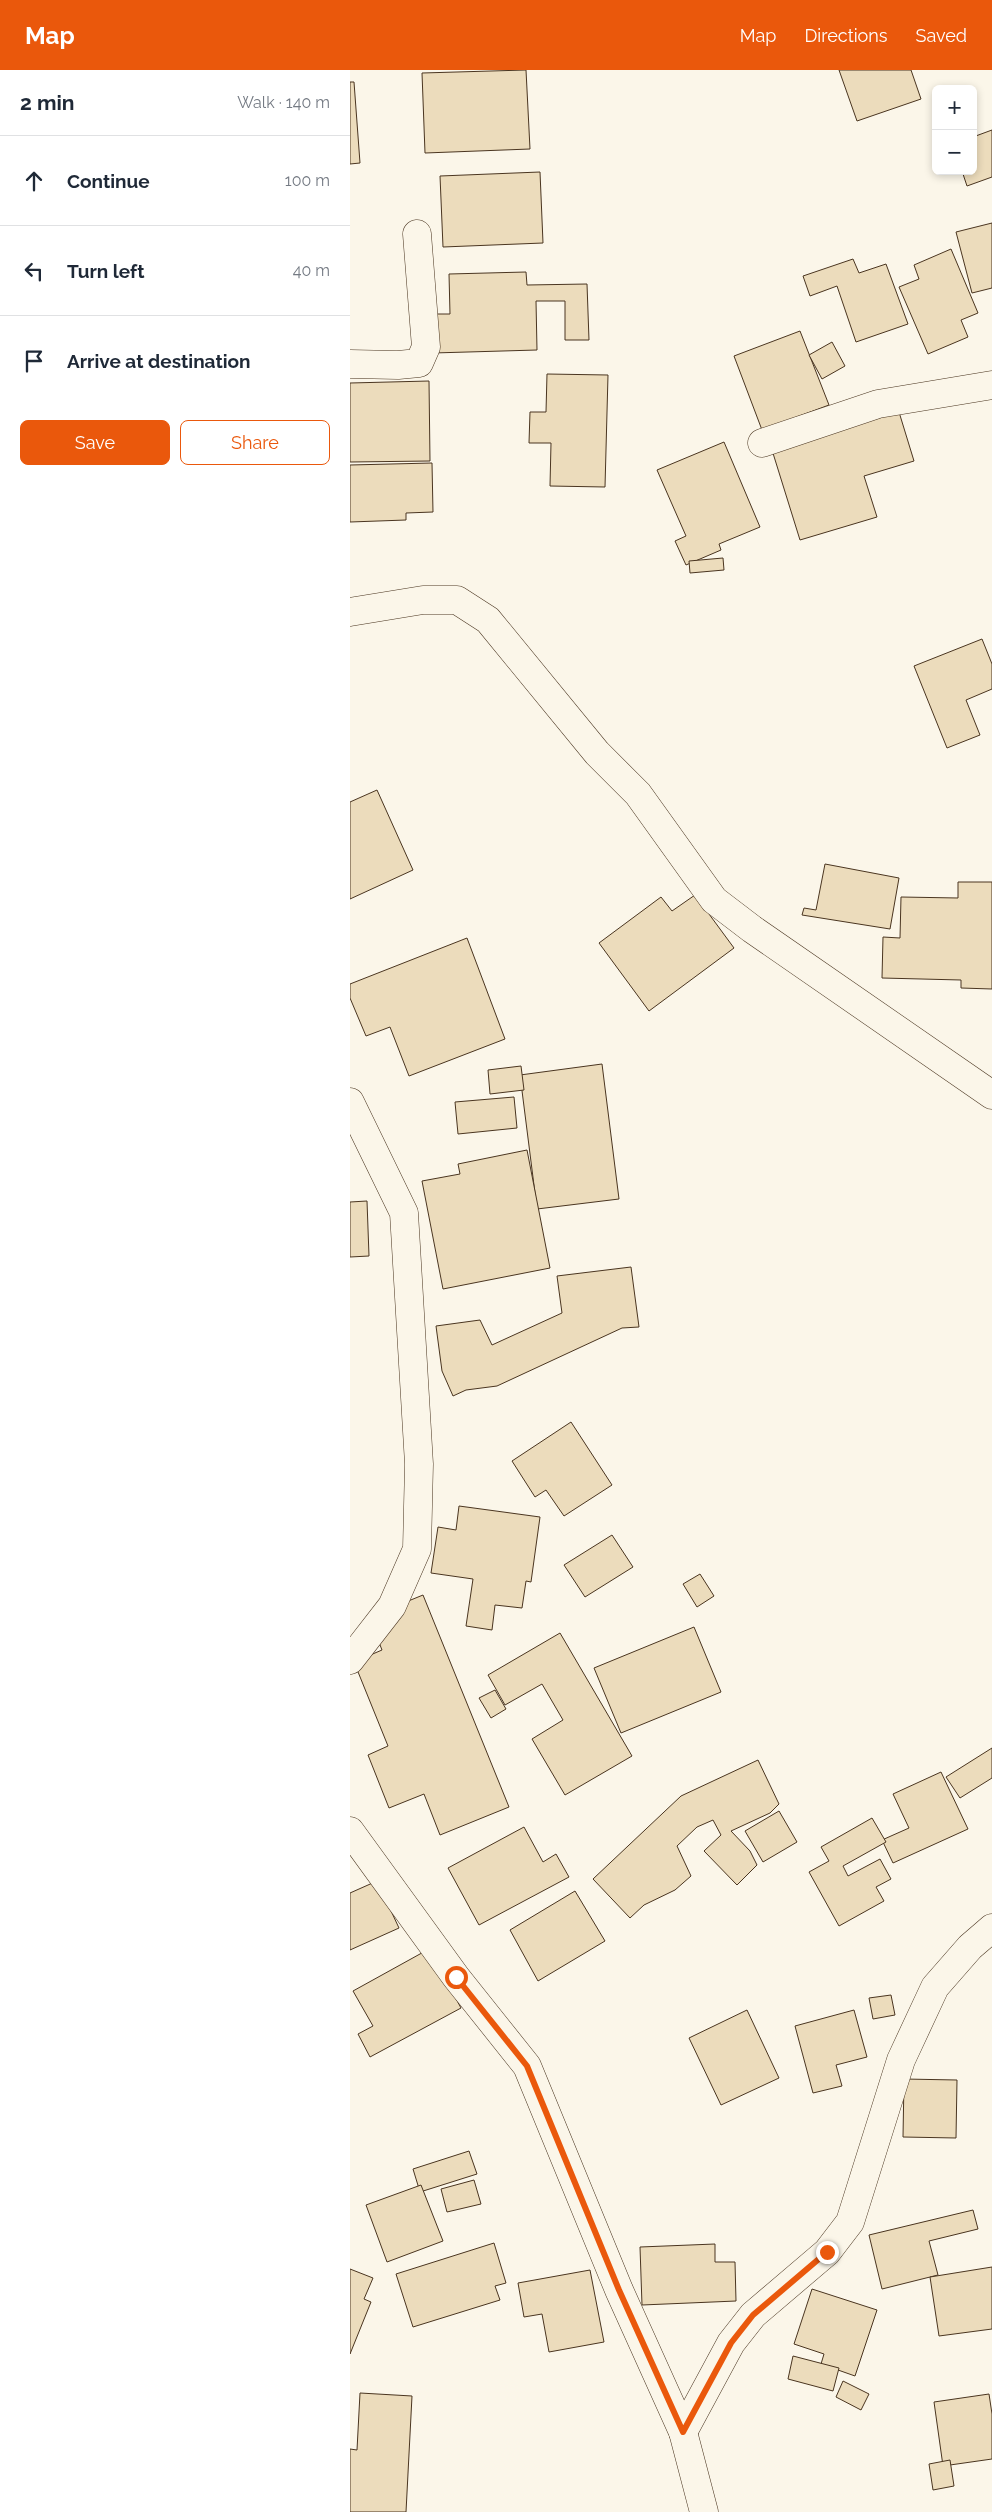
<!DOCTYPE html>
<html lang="en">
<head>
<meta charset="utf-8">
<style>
  :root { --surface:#fff; --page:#f6f6f7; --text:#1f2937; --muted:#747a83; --line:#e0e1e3; --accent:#ea580c }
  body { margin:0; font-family:Raleway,sans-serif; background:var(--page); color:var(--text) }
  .controls { position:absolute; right:15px; top:15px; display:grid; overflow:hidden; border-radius:8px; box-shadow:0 2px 8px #0003 }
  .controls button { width:45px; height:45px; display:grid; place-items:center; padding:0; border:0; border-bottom:1px solid var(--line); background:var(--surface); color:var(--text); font:25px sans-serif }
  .stop { position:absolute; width:15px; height:15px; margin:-11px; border:4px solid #ea580c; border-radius:50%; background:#fff }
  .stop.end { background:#ea580c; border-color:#fff; box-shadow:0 1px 5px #0008 }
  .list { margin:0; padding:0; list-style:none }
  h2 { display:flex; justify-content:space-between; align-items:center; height:65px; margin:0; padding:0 20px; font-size:21px }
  h2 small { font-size:16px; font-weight:400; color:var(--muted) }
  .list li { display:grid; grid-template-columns:32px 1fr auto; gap:15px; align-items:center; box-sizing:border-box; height:90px; padding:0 20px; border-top:1px solid var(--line) }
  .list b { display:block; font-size:19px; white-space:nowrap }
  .list em { font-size:16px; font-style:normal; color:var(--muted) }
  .actions { display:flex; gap:10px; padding:15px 20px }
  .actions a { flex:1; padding:11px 0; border:1px solid var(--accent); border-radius:8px; text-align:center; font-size:18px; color:var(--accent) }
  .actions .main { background:var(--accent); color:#fff }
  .icon { flex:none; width:28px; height:28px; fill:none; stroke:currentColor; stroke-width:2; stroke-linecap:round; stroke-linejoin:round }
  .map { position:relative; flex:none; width:642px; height:2442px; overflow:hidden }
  header { display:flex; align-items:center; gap:30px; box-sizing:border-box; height:70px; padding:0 25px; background:var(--accent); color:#fff }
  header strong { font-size:24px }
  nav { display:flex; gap:28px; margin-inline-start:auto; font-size:18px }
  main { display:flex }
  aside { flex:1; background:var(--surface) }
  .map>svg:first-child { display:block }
  .building { fill:#ecdcbc; stroke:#4a3520 }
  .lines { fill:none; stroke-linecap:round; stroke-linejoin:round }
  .minor-casing { stroke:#4a3520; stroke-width:29 }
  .minor { stroke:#fbf6e9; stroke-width:28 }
  .route { stroke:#ea580c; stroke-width:6 }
</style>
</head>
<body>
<header>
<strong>Map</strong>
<nav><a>Map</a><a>Directions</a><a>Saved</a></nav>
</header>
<main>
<aside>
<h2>2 min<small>Walk · 140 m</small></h2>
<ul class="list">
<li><svg class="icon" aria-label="ahead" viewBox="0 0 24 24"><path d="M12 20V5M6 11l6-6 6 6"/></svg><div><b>Continue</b></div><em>100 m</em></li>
<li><svg class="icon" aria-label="left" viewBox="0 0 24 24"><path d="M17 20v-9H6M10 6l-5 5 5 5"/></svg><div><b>Turn left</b></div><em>40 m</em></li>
<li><svg class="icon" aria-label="arrive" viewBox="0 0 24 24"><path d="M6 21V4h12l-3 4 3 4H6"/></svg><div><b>Arrive at destination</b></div></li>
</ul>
<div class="actions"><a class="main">Save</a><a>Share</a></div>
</aside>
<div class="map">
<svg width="642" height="2442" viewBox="0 0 642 2442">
  <rect width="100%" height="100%" fill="#fbf6e9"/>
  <g class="building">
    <polygon points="176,0 180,79 75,83 72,3"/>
    <polygon points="489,0 561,0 571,29 507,51"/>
    <polygon points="0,12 4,12 10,93 0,94"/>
    <polygon points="642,60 642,107 617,116 612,101 623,101 623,67"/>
    <polygon points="190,102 193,173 93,177 90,106"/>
    <polygon points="642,153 642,218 622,223 606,162"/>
    <polygon points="601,179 628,243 611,250 618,267 578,284 549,217 569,209 564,195"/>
    <polygon points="503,189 509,203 536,194 558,254 506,272 487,216 460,226 453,206"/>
    <polygon points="176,202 177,215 237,214 239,270 215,270 215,231 186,231 187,280 83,283 82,244 100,244 99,204"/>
    <polygon points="450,261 479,335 412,360 384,286"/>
    <polygon points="482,272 495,296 472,309 459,285"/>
    <polygon points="197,304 258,305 255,417 200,416 201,373 179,373 180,342 196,342"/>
    <polygon points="79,311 80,391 0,392 0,313"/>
    <polygon points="549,342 564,391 514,406 527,447 450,470 422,380"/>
    <polygon points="374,372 410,457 369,474 371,480 336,495 325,471 336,466 307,400"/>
    <polygon points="82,393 83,442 56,443 56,450 0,452 0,395"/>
    <polygon points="373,488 374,500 340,503 339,491"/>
    <polygon points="632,569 642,594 642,619 616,630 630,665 597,678 564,596"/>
    <polygon points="27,720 63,800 0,829 0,732"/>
    <polygon points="475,794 549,808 540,859 452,845 454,838 466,840"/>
    <polygon points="608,812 642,812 642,919 611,918 611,910 532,908 533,867 550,868 551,827 608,828"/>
    <polygon points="345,825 384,878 299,941 249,873 311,827 322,841"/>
    <polygon points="117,868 155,969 59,1006 40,957 16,966 0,928 0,914"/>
    <polygon points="252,994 269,1129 187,1139 170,1005"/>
    <polygon points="171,996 174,1020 140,1024 138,1000"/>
    <polygon points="164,1027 167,1058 108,1064 105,1032"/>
    <polygon points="177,1080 200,1198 93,1219 72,1111 110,1104 108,1094"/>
    <polygon points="17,1131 19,1186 0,1187 0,1132"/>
    <polygon points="281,1197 289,1257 272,1258 147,1316 116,1320 103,1326 92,1301 86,1256 130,1250 142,1275 212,1243 207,1206"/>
    <polygon points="221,1352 262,1415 214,1446 196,1420 185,1427 162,1391"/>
    <polygon points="109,1436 190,1447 181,1512 176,1511 172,1538 145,1535 142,1560 116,1556 123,1509 81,1503 88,1457 106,1460"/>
    <polygon points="262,1465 283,1497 235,1527 214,1495"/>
    <polygon points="350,1504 364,1526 347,1537 333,1514"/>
    <polygon points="73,1525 159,1737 90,1765 74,1724 39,1738 18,1685 38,1676 4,1592 32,1580 19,1547"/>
    <polygon points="344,1557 371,1622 271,1663 244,1598"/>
    <polygon points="210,1563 282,1686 215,1725 182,1669 213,1650 192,1614 155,1635 138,1605"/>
    <polygon points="145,1620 156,1639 141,1648 129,1628"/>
    <polygon points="642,1678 642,1708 610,1728 596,1707"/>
    <polygon points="408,1690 429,1734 420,1743 381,1761 400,1781 407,1795 387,1815 354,1781 371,1765 363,1750 347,1757 327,1776 341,1806 325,1820 294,1835 280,1848 243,1809 331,1726"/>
    <polygon points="591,1702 618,1759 543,1793 532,1770 559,1758 543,1724"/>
    <polygon points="429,1741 447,1772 413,1792 395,1761"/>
    <polygon points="522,1748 536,1772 493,1796 498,1806 530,1789 541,1809 526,1817 534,1831 489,1856 459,1802 479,1791 471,1777"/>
    <polygon points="174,1757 193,1792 206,1784 219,1807 129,1855 98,1798"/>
    <polygon points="27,1811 49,1858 0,1880 0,1823"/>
    <polygon points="225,1821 255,1871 188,1911 160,1860"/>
    <polygon points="79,1879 111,1938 20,1987 8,1964 23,1956 3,1921"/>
    <polygon points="541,1925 545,1945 523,1949 519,1928"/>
    <polygon points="397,1940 429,2008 371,2035 339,1968"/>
    <polygon points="504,1940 517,1987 486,1995 492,2016 463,2023 445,1956"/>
    <polygon points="554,2009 607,2010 606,2068 553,2067"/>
    <polygon points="119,2081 127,2104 70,2122 63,2099"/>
    <polygon points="124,2110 131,2134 97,2142 91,2119"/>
    <polygon points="71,2115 93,2171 37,2192 16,2135"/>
    <polygon points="623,2140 628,2159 579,2171 588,2205 532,2219 519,2165"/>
    <polygon points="144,2173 156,2213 145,2216 150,2230 63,2257 46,2204"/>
    <polygon points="365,2174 365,2192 385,2192 386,2231 292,2235 290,2177"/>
    <polygon points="642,2197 642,2259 589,2266 580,2207"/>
    <polygon points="0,2199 23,2208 14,2229 21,2232 0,2284"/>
    <polygon points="240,2200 254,2272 199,2282 192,2244 174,2247 168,2213"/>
    <polygon points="462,2219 527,2240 505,2306 471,2294 474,2284 444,2274"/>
    <polygon points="443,2286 489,2298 483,2321 438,2309"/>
    <polygon points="493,2311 519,2324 511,2340 486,2327"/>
    <polygon points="10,2323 62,2326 56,2442 0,2442 0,2379 7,2380"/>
    <polygon points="639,2324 642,2344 642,2389 593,2396 584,2332"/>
    <polygon points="600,2390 604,2416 583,2420 579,2394"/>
  </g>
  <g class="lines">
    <defs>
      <g id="minor">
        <polyline points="0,294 48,295 69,293 76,277 67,164"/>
        <polyline points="412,373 528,334 642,315"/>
        <polyline points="0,542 73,530 107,530 138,550 247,683 288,724 364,830 402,859 642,1025"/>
        <polyline points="0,1032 54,1143 69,1394 67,1479 42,1536 0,1590"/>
        <polyline points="0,1761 106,1907 177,1996 269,2220 333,2362 354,2442"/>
        <polyline points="333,2362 381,2273 403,2245 477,2182 500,2152 551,1990 585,1917 620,1877 642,1858"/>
      </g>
    </defs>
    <use href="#minor" class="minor-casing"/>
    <use href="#minor" class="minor"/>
  </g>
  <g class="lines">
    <polyline class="route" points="106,1907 177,1996 269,2220 333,2362 381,2273 403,2245 477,2182"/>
  </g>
</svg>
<div class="controls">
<button>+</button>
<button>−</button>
</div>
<div class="stop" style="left:106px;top:1907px"></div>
<div class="stop end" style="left:477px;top:2182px"></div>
</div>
</main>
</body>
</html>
